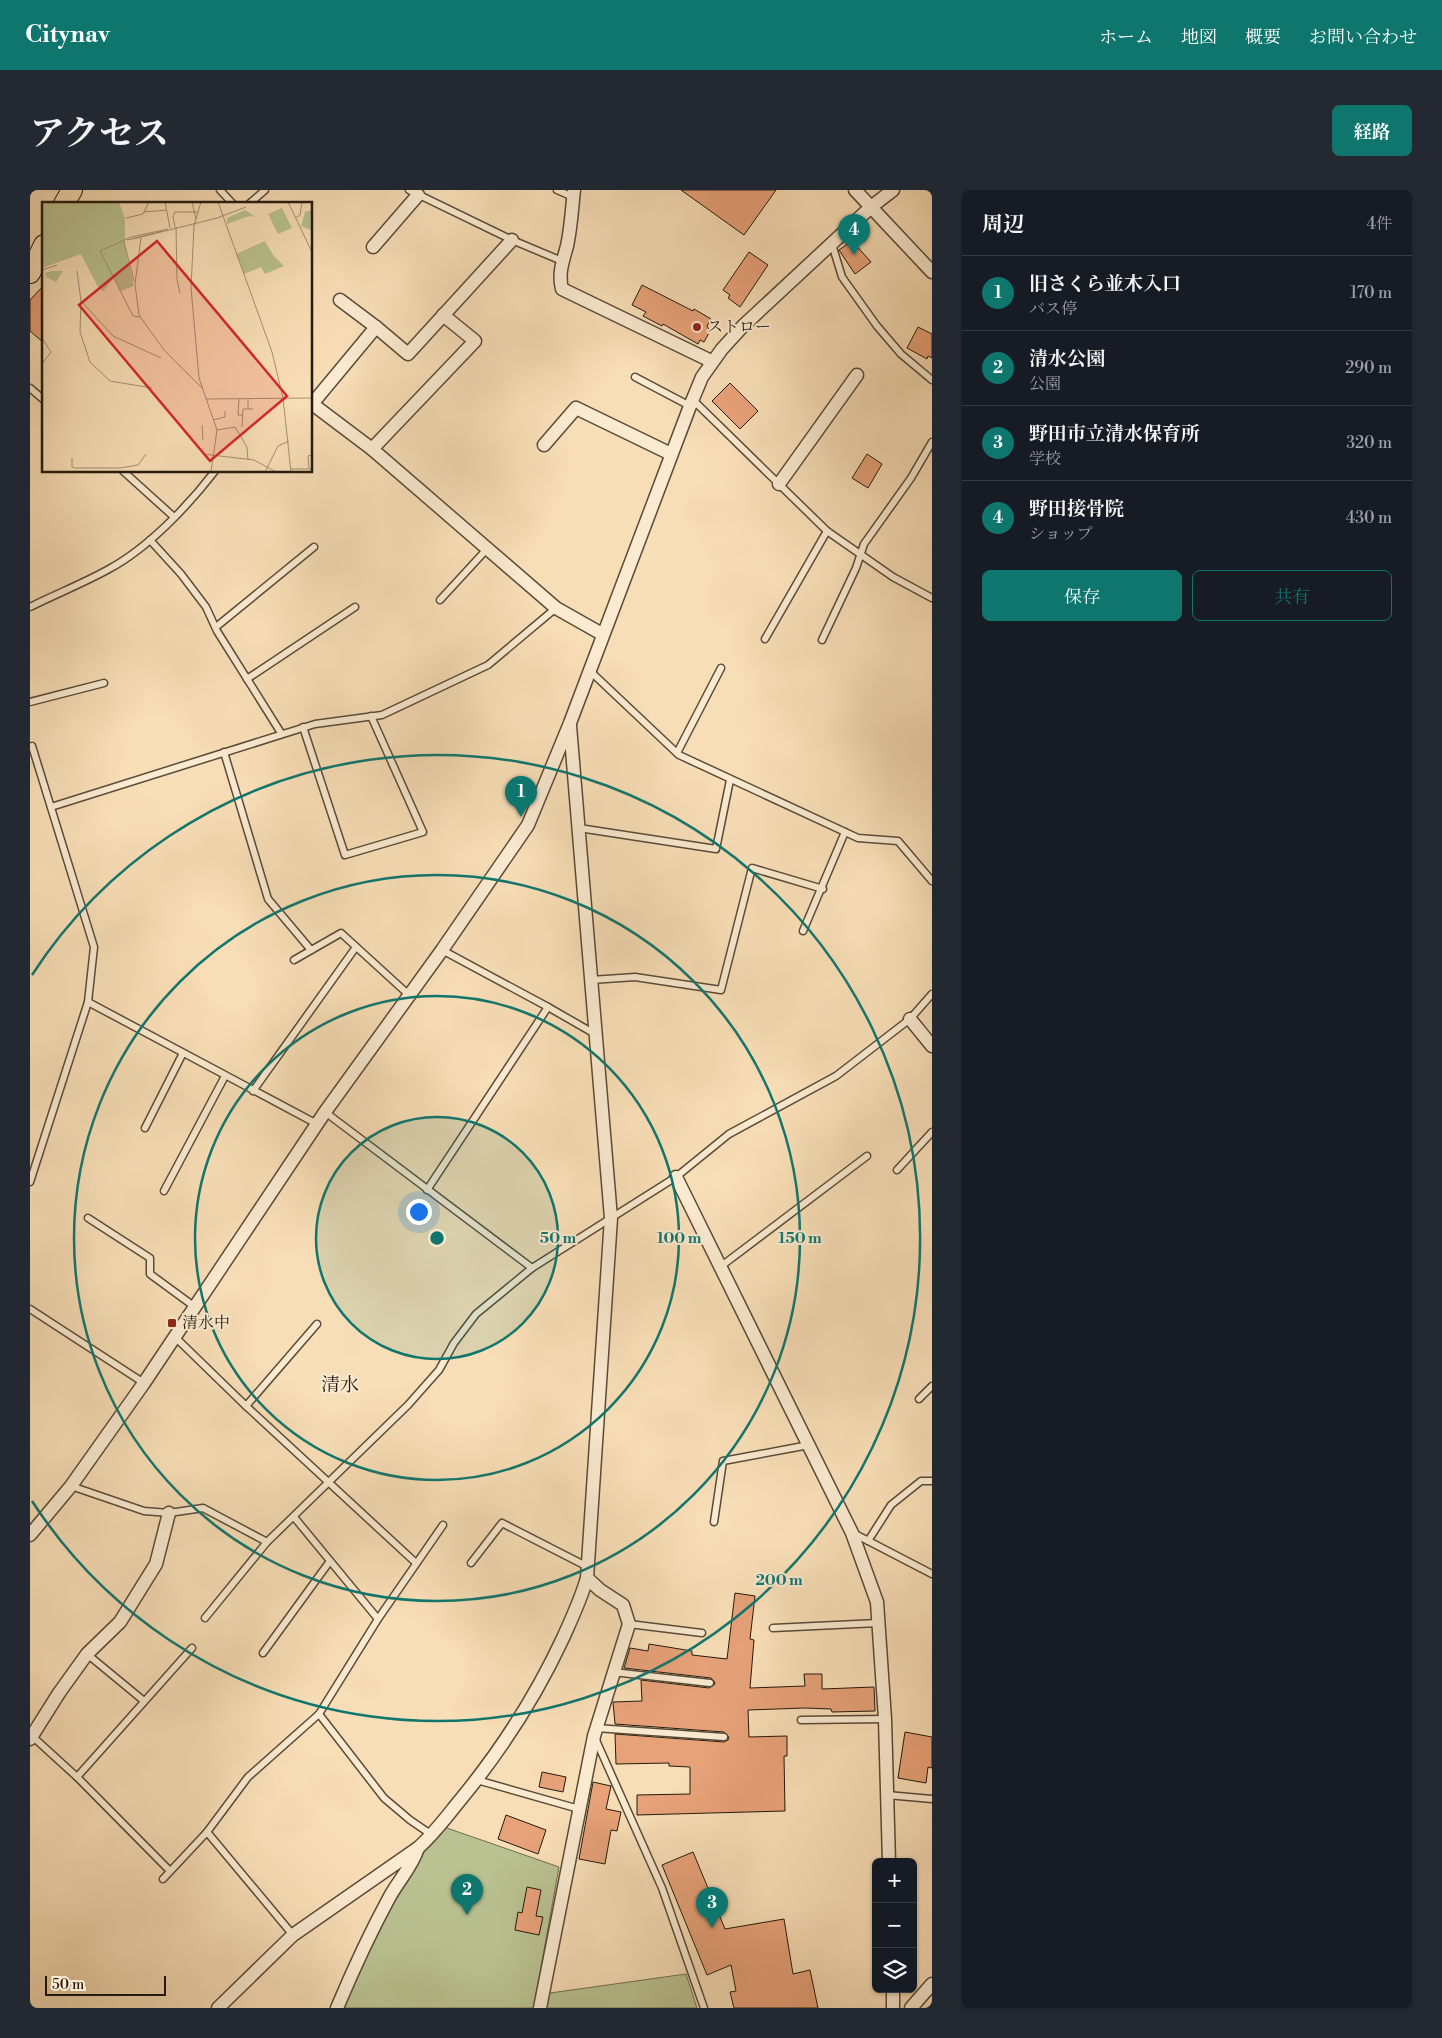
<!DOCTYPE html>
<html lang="ja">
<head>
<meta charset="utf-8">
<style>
  :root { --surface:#171b24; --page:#242831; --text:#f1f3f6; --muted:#9ea1a6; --line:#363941; --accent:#0f766e }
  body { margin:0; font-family:"Libre Bodoni","Noto Serif JP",serif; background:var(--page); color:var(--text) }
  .controls { position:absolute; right:15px; bottom:15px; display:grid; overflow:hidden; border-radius:8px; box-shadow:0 1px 4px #0004 }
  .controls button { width:45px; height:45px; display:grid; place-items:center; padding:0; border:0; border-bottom:1px solid var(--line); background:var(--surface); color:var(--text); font:25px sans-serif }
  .scale { position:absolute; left:15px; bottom:12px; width:121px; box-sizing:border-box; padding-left:5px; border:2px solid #241a0d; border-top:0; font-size:14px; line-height:18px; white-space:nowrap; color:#241a0d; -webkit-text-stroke:4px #faead0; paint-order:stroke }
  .you { position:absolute; left:388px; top:1021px; width:18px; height:18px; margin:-12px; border:4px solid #fff; border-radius:50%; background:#1a73e8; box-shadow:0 0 0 8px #1a73e833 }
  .badge { display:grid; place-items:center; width:32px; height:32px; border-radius:50%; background:var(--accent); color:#fff; font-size:16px; font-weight:700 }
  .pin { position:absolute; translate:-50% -41px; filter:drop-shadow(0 1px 2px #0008) }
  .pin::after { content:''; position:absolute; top:26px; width:18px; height:15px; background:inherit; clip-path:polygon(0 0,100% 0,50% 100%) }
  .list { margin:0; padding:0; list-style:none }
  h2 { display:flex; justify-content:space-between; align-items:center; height:65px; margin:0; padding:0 20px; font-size:21px }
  h2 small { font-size:16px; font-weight:400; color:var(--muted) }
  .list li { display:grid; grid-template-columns:32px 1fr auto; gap:15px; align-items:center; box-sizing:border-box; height:75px; padding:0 20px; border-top:1px solid var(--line) }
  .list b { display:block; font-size:19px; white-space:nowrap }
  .list p { margin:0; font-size:16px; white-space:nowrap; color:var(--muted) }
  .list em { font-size:16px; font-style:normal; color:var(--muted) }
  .actions { display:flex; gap:10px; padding:15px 20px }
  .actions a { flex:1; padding:11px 0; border:1px solid var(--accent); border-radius:8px; text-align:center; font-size:18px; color:var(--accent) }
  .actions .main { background:var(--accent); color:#fff }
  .icon { flex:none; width:28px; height:28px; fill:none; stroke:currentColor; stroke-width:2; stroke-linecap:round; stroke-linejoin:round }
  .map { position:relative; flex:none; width:902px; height:1818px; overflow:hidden; border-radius:8px }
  header { display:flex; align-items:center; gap:30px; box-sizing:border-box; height:70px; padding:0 25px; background:var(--accent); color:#fff }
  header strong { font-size:24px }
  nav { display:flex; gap:28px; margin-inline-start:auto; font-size:18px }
  .intro { display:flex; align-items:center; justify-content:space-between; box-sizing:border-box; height:120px; padding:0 30px }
  h1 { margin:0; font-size:35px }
  .button { padding:12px 22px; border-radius:8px; background:var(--accent); color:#fff; font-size:18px; font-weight:700 }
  main { display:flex; gap:30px; padding:0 30px }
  aside { flex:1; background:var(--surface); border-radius:8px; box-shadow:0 1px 4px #0004 }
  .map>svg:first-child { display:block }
  .green { fill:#bac291; stroke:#6f6e4f }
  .building { fill:#e8a279; stroke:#241a0d }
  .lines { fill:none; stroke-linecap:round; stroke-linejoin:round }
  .service-casing { stroke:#594b38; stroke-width:9 }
  .minor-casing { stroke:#594b38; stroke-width:15 }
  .primary-casing { stroke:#241a0d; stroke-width:22 }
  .path { stroke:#241a0d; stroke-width:3; stroke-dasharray:1 2.5; stroke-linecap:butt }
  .service { stroke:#faead0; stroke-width:6 }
  .minor { stroke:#faead0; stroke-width:12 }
  .primary { stroke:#f8deb7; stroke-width:20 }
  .ring { fill:none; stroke:#0f766e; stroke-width:2.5 }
  .poi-dot { fill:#8f2418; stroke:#faead0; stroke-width:2 }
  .labels { text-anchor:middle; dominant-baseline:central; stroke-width:4; stroke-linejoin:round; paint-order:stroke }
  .poi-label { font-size:16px; fill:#241a0d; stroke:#faead0; text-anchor:start }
  .quarter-label { font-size:19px; fill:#241a0d; stroke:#faead0 }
  .inset-road { fill:none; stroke:#a39073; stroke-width:1 }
  .view { fill:#d62828; fill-opacity:0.15; stroke:#d62828; stroke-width:2.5 }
  .inset-edge { fill:none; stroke:#241a0d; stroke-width:2.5 }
  .centre { fill:#0f766e; stroke:#faead0; stroke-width:2.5 }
  .ring-label { font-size:15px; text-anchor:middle; font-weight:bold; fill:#0f766e; stroke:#faead0; stroke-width:4; stroke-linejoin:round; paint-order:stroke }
</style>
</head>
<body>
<header>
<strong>Citynav</strong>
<nav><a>ホーム</a><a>地図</a><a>概要</a><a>お問い合わせ</a></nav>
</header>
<div class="intro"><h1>アクセス</h1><a class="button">経路</a></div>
<main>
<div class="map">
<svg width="902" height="1818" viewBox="0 0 902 1818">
  <rect width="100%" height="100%" fill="#f8deb7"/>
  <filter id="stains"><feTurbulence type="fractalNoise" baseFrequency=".004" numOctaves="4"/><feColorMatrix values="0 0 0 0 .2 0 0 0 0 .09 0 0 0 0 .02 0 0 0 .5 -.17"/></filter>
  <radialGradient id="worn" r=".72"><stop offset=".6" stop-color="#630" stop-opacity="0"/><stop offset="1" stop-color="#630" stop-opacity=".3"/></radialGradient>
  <polygon class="green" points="414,1637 529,1677 506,1805 656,1784 667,1818 312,1818 362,1708 399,1655"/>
  <g class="building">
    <polygon points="651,0 746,0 714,45"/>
    <polygon points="822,51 841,72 825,84 809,60"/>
    <polygon points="719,62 738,75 710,117 698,108 700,105 693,100"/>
    <polygon points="14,95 14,153 0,141 0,110"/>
    <polygon points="612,95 663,121 664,119 681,129 677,136 680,141 674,152 670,150 668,154 633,134 632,136 613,126 616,122 602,115"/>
    <polygon points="888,137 902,144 902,168 898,166 897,169 877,158"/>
    <polygon points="700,193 728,221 710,239 682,211"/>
    <polygon points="837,264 852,274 838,298 822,288"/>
    <polygon points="705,1403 725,1406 720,1449 724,1450 720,1498 775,1496 774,1484 792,1484 792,1499 844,1497 845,1521 802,1522 801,1519 775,1518 718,1520 719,1547 757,1546 757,1566 754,1566 755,1621 607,1625 607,1605 660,1604 660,1577 639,1576 639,1573 586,1574 585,1544 694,1552 698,1550 699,1547 694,1542 585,1534 583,1512 612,1511 611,1490 679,1498 685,1494 684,1491 681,1488 594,1478 600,1458 618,1461 619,1454 662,1461 662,1465 697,1469"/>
    <polygon points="875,1542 902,1547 902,1578 898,1577 896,1593 868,1588"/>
    <polygon points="512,1582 536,1587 533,1602 509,1597"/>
    <polygon points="563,1592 581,1596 576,1619 591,1622 587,1641 581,1640 575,1674 549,1669"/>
    <polygon points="476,1625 516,1640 508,1664 468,1649"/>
    <polygon points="663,1662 695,1739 754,1729 763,1784 780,1780 788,1818 704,1818 700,1802 706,1801 701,1775 677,1785 632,1675"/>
    <polygon points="497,1697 511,1700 506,1726 513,1727 509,1745 485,1740 488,1722 492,1723"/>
  </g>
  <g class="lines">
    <defs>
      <g id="service">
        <polyline points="190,0 203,14"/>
        <polyline points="379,0 482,50 532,71"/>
        <polyline points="527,0 543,7"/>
        <polyline points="219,14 235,0"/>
        <polyline points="802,54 812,87 847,136 871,164 902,190"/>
        <polyline points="605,187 660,216"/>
        <polyline points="0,198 14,210"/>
        <polyline points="663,210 797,341 863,387 902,408"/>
        <polyline points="93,281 144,327"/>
        <polyline points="120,350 151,384 176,417 187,441 251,543"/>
        <polyline points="410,410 457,359"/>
        <path d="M0,417C26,404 54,393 79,379C118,358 158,316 185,281"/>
        <polyline points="186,437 284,357"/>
        <polyline points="735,449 797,341"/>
        <polyline points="792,450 826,378 834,354 881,288 902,252"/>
        <polyline points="560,481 649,565 828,648 868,651 902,691"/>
        <polyline points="217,489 325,417"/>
        <polyline points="0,512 74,493"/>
        <polyline points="273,537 315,665 393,642 341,526"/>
        <polyline points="0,557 2,556 64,757 58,812 0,992"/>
        <polyline points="194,562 238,709 281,760"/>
        <polyline points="647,563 691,478"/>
        <polyline points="21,617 285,534 352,525 458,475 526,418"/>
        <polyline points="549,638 686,659 700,590"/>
        <polyline points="773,741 815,642"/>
        <polyline points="412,760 518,817 565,844"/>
        <polyline points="264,770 311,743 379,805"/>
        <polyline points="561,790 605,787 691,800 722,678 793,699"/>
        <polyline points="58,812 287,934"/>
        <polyline points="223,901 326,757"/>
        <polyline points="295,922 502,1078"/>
        <polyline points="115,938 153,863"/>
        <polyline points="867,980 902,942"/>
        <polyline points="397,1000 518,817"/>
        <polyline points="134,1001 195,886"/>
        <polyline points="58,1028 120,1068 120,1084 165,1117"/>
        <polyline points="690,1077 837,966"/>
        <polyline points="0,1119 114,1193"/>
        <polyline points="145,1147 216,1216 386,1373"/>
        <polyline points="889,1209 902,1196"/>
        <polyline points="216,1216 287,1134"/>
        <polyline points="41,1296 114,1321 139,1323 173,1318 237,1352"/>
        <polyline points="264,1327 348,1429"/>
        <polyline points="684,1332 693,1271 779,1255"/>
        <polyline points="823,1343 902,1384"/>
        <polyline points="838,1351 861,1315 891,1291 902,1291"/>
        <polyline points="441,1373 472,1333 558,1377"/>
        <polyline points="175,1428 237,1352 378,1215 409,1180 424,1153 446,1124 502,1078 646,987 699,944 806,886 880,829 902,804"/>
        <polyline points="599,1434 672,1443"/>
        <polyline points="743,1438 848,1433"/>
        <polyline points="233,1463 300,1371"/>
        <polyline points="57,1464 114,1511"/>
        <polyline points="583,1482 680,1493"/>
        <polyline points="289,1524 354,1608 380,1630 402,1645"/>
        <polyline points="771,1530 855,1529"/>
        <polyline points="566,1538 694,1547"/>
        <polyline points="2,1546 47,1587"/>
        <polyline points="565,1548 632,1698 674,1818"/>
        <polyline points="447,1590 549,1619"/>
        <polyline points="857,1605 902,1609"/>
        <polyline points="140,1681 47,1587 162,1458"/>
        <polyline points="133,1689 177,1642"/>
        <polyline points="263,1745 177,1642 218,1587 289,1524 348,1429 413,1335"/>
      </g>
      <g id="minor">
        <path d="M544,0C542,18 541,38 537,56C533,71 528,83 532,99L681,171"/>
        <polyline points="825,0 902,82"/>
        <polyline points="343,57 388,5"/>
        <polyline points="346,137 378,164 482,50"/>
        <polyline points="281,213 342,259 526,418 572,444"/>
        <polyline points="282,214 346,137 310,110"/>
        <polyline points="514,255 546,218 641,264"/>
        <polyline points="342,259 445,151 413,125"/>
        <polyline points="749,294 827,185"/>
        <polyline points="880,829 902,856"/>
        <polyline points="646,987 822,1343 847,1412 855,1529 859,1672"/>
        <polyline points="0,1345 41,1296 114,1193 295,922 412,760 498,635 540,533 660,216 672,187 692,159 713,136 841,17 863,0"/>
        <polyline points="0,1549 29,1503 57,1464 90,1432 126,1374 139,1323"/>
        <polyline points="863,1799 863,1818"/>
        <path d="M188,1818L263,1745L388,1658C405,1643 417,1626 431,1609C472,1559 506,1506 533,1448C542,1428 551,1409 557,1388L581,1028L540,536"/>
        <path d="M307,1818C323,1780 339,1745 359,1708C368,1691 382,1677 388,1658"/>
        <polyline points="510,1818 564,1546 599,1434 593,1415 570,1400 557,1388"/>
        <polyline points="881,1818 902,1794"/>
      </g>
      <g id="primary">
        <polyline points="34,14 42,0"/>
        <polyline points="0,83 14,55"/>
      </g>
    </defs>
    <use href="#service" class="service-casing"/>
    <use href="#minor" class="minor-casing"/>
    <use href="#primary" class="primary-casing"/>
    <polyline class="path" points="900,0 902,2"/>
    <use href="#service" class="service"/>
    <use href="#minor" class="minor"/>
    <use href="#primary" class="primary"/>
  </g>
  <circle cx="407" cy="1048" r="121" fill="#0f766e" fill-opacity=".12"/>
  <g class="ring">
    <circle cx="407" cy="1048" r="121"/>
    <circle cx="407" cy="1048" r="242"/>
    <circle cx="407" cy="1048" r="363"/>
    <path d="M2 785A483 483 0 1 1 2 1311"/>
  </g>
  <g class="poi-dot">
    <circle cx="667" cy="137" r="5"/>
    <rect x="137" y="1128" width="10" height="10" rx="2.5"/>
  </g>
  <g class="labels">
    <g class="poi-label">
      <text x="677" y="137">ストロー</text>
      <text x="152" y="1133">清水中</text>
    </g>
    <g class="quarter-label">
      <text x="310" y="1195">清水</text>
    </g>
  </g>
  <g transform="translate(12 12)">
    <rect width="270" height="270" fill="#f8deb7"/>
    <path d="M0,0H77L83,16V46L92,84L79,89L72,76L61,89L56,85L39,52L0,66ZM240,6L250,26L236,32L226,12ZM203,8L214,15L207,14L185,22V16ZM270,8V29L259,24L263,10ZM223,39L231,53L242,64L223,72L219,65L202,72L194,52ZM10,69H21L14,80L4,75L3,71Z" fill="#bac291"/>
    <path class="inset-road" d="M123,0L128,26M150,0L154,17M159,0L152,24L149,86L157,176L175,228L169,270M176,0L230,150L241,196L249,270M246,0L270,50M102,10L125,8M84,16L101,12L107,0M253,16L258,13L260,0M133,25L131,15L133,10H156M134,25L135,78L138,91M99,36L93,82L97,113L122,148L160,186M91,37L175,16L204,5M85,38L121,29M82,40L92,79M0,68L15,63M35,69L39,99L38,130L48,160L68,179L110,186M39,99L71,134L119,156M98,115L91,114L58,49L89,35L126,27M0,136L9,150L0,162M206,196V207H211M164,197L270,196M197,197L196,213H201M171,218L183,215V209M160,223L161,238M200,225L201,207H206M175,228L193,225L205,245L206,258M161,252L212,258L234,270M30,256V265L33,266H78L96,263L104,252M249,267H270M267,267L266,254L270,253M223,270L236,244L247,239"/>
    <path class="view" d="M115,39L245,194L168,259L37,103Z"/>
    <rect width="270" height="270" class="inset-edge"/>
  </g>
  <circle cx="407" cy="1048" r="8" class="centre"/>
  <g class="ring-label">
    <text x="528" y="1053">50 m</text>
    <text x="649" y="1053">100 m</text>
    <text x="770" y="1053">150 m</text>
    <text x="749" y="1395">200 m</text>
  </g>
  <rect width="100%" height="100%" filter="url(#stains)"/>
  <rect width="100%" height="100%" fill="url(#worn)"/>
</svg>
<div class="controls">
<button>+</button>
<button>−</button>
<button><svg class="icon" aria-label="layers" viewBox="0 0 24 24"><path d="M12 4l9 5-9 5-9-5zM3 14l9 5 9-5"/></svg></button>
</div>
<div class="scale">50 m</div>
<div class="you"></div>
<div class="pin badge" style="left:491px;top:627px">1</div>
<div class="pin badge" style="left:437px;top:1725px">2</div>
<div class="pin badge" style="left:682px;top:1738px">3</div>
<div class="pin badge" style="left:824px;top:65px">4</div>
</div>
<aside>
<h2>周辺<small>4件</small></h2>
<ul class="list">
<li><span class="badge">1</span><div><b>旧さくら並木入口</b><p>バス停</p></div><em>170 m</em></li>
<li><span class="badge">2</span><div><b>清水公園</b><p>公園</p></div><em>290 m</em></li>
<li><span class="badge">3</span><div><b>野田市立清水保育所</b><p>学校</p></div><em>320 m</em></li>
<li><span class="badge">4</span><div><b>野田接骨院</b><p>ショップ</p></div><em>430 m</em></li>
</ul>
<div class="actions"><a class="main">保存</a><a>共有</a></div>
</aside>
</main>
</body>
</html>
